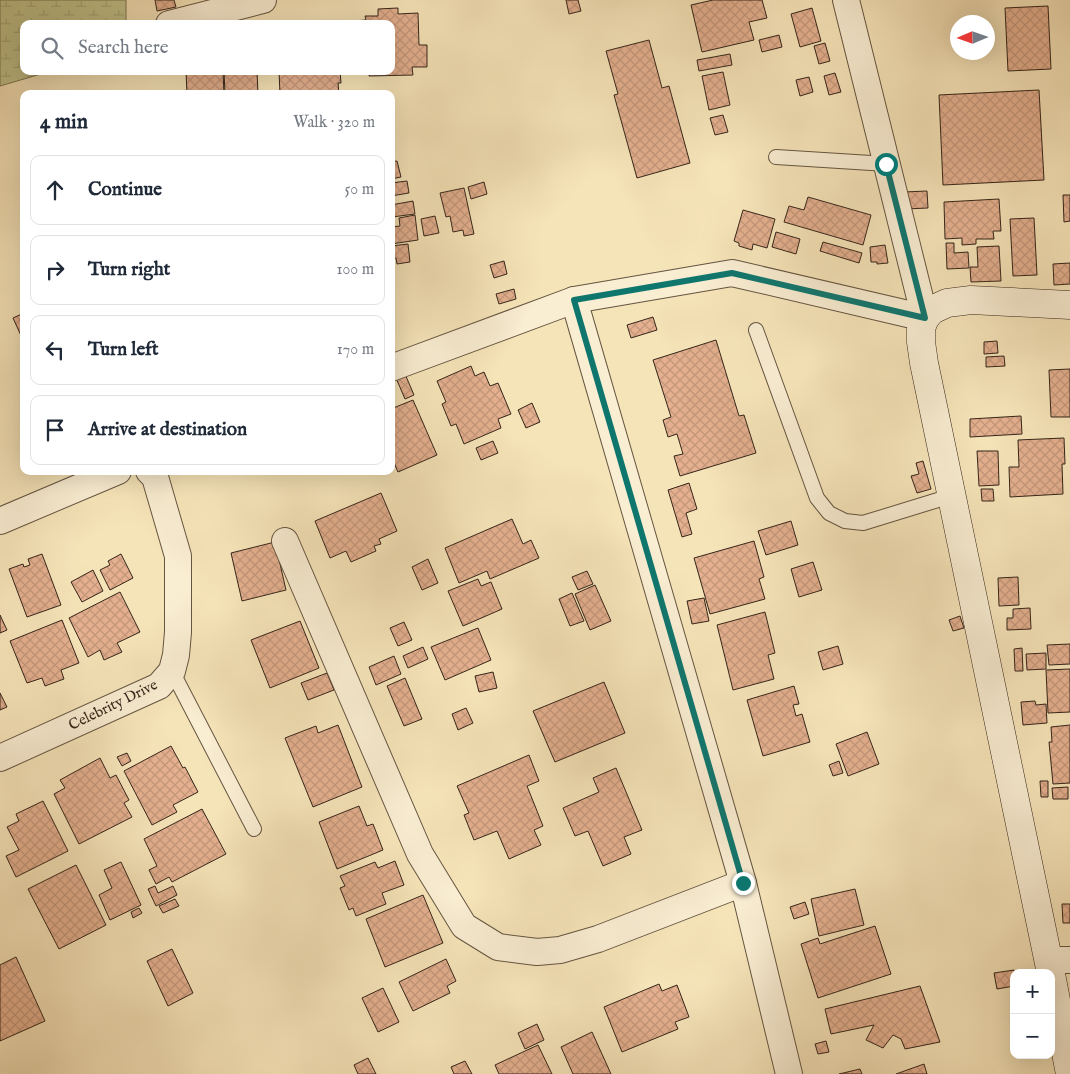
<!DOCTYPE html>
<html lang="en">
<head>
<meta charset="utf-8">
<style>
  :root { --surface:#fff; --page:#f6f6f7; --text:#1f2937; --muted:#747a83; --line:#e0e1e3 }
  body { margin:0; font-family:"IM FELL English",serif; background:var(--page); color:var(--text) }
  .controls { position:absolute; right:15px; bottom:15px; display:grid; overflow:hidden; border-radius:10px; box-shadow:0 5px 20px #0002 }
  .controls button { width:45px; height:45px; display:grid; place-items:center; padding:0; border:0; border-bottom:1px solid var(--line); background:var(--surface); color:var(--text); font:25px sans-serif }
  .compass { position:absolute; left:950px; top:15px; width:45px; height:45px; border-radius:50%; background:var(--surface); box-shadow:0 5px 20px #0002; rotate:268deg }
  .stop { position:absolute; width:15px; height:15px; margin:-11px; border:4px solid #0f766e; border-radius:50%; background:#fff }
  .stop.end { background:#0f766e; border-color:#fff; box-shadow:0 1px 5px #0008 }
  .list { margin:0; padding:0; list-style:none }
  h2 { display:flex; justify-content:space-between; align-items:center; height:65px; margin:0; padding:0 20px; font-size:21px }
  h2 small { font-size:16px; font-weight:400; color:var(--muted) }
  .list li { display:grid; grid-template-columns:32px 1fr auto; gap:15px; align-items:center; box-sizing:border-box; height:70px; margin:0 10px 10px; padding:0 10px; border:1px solid var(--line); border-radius:10px }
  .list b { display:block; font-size:19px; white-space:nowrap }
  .list em { font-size:16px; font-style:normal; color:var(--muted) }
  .icon { flex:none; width:28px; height:28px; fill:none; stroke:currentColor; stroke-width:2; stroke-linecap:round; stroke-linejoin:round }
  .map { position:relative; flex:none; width:1070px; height:1074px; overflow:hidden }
  .search { position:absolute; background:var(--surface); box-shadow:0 5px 20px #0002; left:20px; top:20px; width:375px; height:55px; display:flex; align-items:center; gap:12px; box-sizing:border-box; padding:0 18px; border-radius:10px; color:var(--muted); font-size:19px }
  .panel { position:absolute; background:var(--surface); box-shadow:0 5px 20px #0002; left:20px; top:90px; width:375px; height:385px; border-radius:10px }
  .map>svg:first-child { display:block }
  .wetland { fill:url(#wetland-marsh); stroke:#7b7452 }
  .building { fill:url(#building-cross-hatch); stroke:#352519 }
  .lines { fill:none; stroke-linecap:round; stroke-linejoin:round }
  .lane-casing { stroke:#655541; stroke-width:16 }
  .street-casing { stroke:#655541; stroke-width:28 }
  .secondary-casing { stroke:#352519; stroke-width:29 }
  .lane { stroke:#f9edd2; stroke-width:14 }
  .street { stroke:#f9edd2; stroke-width:26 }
  .secondary { stroke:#f9edd2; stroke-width:28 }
  .route { stroke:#0f766e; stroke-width:6 }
  .labels { text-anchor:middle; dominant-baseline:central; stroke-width:4; stroke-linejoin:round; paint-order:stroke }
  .street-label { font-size:15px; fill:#352519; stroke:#f9edd2 }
</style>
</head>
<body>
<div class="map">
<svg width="1070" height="1074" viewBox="0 0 1070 1074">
  <defs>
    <pattern id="wetland-marsh" width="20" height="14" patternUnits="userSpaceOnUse" patternTransform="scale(1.25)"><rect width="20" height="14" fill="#c1c38c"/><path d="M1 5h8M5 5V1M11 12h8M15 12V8" fill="none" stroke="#a6a778"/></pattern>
    <pattern id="building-cross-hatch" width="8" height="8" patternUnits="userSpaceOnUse" patternTransform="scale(1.25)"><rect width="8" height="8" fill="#e4b08f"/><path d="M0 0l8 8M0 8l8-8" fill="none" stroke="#c4977b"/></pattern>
  </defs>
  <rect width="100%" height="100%" fill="#f6e4b9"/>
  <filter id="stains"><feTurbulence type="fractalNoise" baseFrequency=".004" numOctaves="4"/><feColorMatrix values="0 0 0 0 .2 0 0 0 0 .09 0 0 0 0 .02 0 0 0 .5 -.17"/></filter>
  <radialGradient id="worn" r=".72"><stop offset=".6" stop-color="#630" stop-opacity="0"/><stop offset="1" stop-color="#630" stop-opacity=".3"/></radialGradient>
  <polygon class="wetland" points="0,0 126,0 126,24 24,24 24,71 51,71 0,86"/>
  <g class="building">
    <polygon points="155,0 174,0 176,7 157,11"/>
    <polygon points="566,0 578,0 581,11 569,14"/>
    <polygon points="713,0 762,0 767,18 749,22 754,40 702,52 691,5"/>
    <polygon points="1048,6 1051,69 1008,71 1005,8"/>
    <polygon points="398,8 398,14 418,13 419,45 427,45 427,67 412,67 413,75 369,76 369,74 356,74 356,71 391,71 391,24 354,24 354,21 366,20 365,16 378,16 378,9"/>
    <polygon points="812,8 821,41 800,47 791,14"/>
    <polygon points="779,35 782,47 762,52 759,40"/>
    <polygon points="649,40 662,88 669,86 690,163 637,178 614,95 618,94 606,51"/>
    <polygon points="825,43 830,61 819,64 814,46"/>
    <polygon points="730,54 732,65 699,71 697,60"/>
    <polygon points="186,71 223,71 224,94 187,94"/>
    <polygon points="224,71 257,71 258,94 225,94"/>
    <polygon points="279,71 340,71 341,83 338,83 339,94 280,94"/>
    <polygon points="723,72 730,105 709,110 702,76"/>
    <polygon points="835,73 841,92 829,95 824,76"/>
    <polygon points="809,77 813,92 800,96 796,80"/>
    <polygon points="1039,90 1044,180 943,185 939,95"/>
    <polygon points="723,115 728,132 715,135 710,118"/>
    <polygon points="397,161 401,177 391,179 391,162"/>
    <polygon points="407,181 409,193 391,196 391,183"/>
    <polygon points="484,182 487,194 471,199 468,187"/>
    <polygon points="464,188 474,234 464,236 463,230 453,232 450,216 446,217 440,193"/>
    <polygon points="927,191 928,208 905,209 904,192"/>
    <polygon points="1063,195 1070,195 1070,221 1064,222"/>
    <polygon points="808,197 871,215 863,245 784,222 789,206 804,210"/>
    <polygon points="999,199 1001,231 993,231 994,239 976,239 976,244 962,245 962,238 945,239 944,202"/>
    <polygon points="413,201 415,214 392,217 391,205"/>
    <polygon points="743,210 775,219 767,248 753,244 752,250 739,246 739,243 734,241"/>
    <polygon points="415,215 418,240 391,244 391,227 400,226 399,218"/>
    <polygon points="435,216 439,233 424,236 421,219"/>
    <polygon points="1034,218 1037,275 1013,276 1010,219"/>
    <polygon points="776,232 800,239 796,254 772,247"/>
    <polygon points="823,242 862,253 859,263 820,251"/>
    <polygon points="946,243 954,243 954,253 968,252 969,268 947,269"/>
    <polygon points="408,244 410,262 397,264 396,258 391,259 391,246"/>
    <polygon points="885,245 888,263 877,264 877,262 871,262 870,247"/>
    <polygon points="999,246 1001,281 971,282 970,267 978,267 977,247"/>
    <polygon points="504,261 507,274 494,278 490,265"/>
    <polygon points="1070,263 1070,284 1054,285 1053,264"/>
    <polygon points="514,289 516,299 499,304 496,294"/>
    <polygon points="24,313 24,340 23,340 13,318"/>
    <polygon points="653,317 657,330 631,338 627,325"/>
    <polygon points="716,340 739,416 744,415 756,453 680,476 674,456 683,454 677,434 668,437 663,420 671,417 653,360"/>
    <polygon points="997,341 998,353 984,354 984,342"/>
    <polygon points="1004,356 1005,366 986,367 986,357"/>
    <polygon points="471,366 475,376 484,372 490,386 498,383 511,414 498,419 501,428 464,444 456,424 451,426 442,404 446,402 437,381"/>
    <polygon points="1070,369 1070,417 1051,417 1049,370"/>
    <polygon points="405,374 414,395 405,399 396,378"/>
    <polygon points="413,400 437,455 398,472 391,456 391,409"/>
    <polygon points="532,403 540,422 526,428 518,410"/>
    <polygon points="1021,416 1022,434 970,437 970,419"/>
    <polygon points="1064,438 1065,464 1062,464 1063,494 1010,497 1009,467 1019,467 1018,440"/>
    <polygon points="493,441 498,453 481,460 476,448"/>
    <polygon points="977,451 998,451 999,485 979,486"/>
    <polygon points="923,461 931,489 917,493 911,476 919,474 916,463"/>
    <polygon points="689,483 697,509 686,513 692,534 682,537 668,490"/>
    <polygon points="981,489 993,489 994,501 982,501"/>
    <polygon points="381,493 397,531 379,539 381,544 374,546 376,551 351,562 346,551 330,558 315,521"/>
    <polygon points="512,519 523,544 531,540 539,558 490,579 487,571 459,583 445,548"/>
    <polygon points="791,521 798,545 766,555 758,531"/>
    <polygon points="754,541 764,577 759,579 765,599 710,614 694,558"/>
    <polygon points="275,542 286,590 242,601 231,553"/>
    <polygon points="42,554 61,605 27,617 9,569 23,564 24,567 30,565 28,559"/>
    <polygon points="121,554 133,578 110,590 100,570 110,565 108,561"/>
    <polygon points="428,559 438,583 422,590 412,567"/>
    <polygon points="813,562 822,590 799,597 791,569"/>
    <polygon points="93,570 103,591 82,602 71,582"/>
    <polygon points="587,571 593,584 578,590 572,577"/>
    <polygon points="1018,577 1019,605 999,606 998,578"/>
    <polygon points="478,579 481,586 491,582 502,609 463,626 448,591"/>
    <polygon points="595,585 611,621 590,630 575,594"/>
    <polygon points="120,592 140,632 117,643 122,652 104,660 100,650 88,657 69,618"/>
    <polygon points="572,593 584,621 570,626 559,599"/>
    <polygon points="704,598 709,621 692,624 687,601"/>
    <polygon points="1030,608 1031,629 1007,630 1007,618 1013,618 1013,609"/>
    <polygon points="765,612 775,653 768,655 774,679 733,690 717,625"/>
    <polygon points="0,615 7,630 0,633"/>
    <polygon points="960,616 964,628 953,631 949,620"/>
    <polygon points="62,620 79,663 61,670 64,679 45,686 42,678 27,683 10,641"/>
    <polygon points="300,621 319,668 270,688 251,640"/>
    <polygon points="404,622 412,640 398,646 390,628"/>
    <polygon points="478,628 491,660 445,680 431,647"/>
    <polygon points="1070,644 1070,664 1049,665 1047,645"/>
    <polygon points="838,646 843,664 823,670 818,652"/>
    <polygon points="423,647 428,659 408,668 403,656"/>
    <polygon points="1022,648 1023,671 1015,671 1014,649"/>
    <polygon points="1046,653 1046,669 1027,670 1026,654"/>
    <polygon points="394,656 401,674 376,685 369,667"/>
    <polygon points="1070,669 1070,712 1048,713 1046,670"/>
    <polygon points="493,672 497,688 479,692 475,676"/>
    <polygon points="327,673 334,690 308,700 301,683"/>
    <polygon points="405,678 422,719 404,726 387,686"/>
    <polygon points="604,682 625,733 555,762 533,711"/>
    <polygon points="794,686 799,704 793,705 796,716 802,714 810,742 763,756 747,700"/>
    <polygon points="0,693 7,707 0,710"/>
    <polygon points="1035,701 1036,705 1046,704 1047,723 1023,725 1021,702"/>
    <polygon points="466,708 473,723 458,730 452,714"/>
    <polygon points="338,725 362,787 313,807 285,738 316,726 318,733"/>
    <polygon points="1070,725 1070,783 1053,784 1049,742 1052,742 1051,727"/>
    <polygon points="867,732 879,764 848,776 836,744"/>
    <polygon points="171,746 183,768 185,767 198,792 173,805 177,812 152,825 124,771"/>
    <polygon points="127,753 131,761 122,766 117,757"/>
    <polygon points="529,755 539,781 527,786 543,826 534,830 541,845 509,859 497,831 474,840 464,815 469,813 457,786"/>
    <polygon points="100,758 110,778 116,775 129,800 124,803 132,817 79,844 54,794 65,788 60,780"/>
    <polygon points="839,761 843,773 833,776 829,765"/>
    <polygon points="616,768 642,830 624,837 631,854 603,866 588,831 575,836 563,808 599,792 593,778"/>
    <polygon points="1040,781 1048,781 1048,797 1041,797"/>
    <polygon points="1068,787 1068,799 1053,799 1052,788"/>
    <polygon points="43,801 68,851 16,877 6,856 19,850 7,827 19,821 16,814"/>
    <polygon points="359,806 367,826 373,824 383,850 337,869 319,822"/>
    <polygon points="202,809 226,854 172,882 169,877 156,884 149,870 157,866 144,839"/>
    <polygon points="395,861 404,885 382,893 386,904 356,916 353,908 349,910 340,888 345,886 340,876 375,862 378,868"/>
    <polygon points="121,862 141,905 110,920 99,895 112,888 104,870"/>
    <polygon points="76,865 106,925 59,949 28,889"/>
    <polygon points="155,886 158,893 173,886 177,895 156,906 148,889"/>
    <polygon points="855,889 864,925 819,936 811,899"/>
    <polygon points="423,895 443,943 385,967 366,919"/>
    <polygon points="175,899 179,906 163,913 159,906"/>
    <polygon points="805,902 809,914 794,919 790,907"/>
    <polygon points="1062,904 1070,904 1070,923 1063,923"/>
    <polygon points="139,908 142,913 133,918 131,912"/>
    <polygon points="875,926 891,974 818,998 801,944 818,938 820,944"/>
    <polygon points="172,949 193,993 168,1006 147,961"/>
    <polygon points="16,957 45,1021 0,1041 0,965"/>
    <polygon points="446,959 456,981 447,986 450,993 413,1011 399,982"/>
    <polygon points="1014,970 1014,986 997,989 994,973"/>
    <polygon points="659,984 662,991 677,985 689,1017 675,1022 678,1029 622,1052 604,1007"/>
    <polygon points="920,986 940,1042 905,1049 901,1039 893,1035 883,1048 866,1040 874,1025 831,1034 825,1009"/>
    <polygon points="383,988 399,1022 378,1032 362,998"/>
    <polygon points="537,1024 544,1040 525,1049 518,1033"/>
    <polygon points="592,1032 611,1074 573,1074 561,1047"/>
    <polygon points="826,1041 829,1052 818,1054 815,1044"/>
    <polygon points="538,1045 552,1074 499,1074 495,1065"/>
    <polygon points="368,1058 376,1074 358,1074 354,1065"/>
    <polygon points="465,1061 472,1074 454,1074 451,1067"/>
    <polygon points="924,1064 927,1074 896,1074"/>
    <polygon points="860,1069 862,1074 839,1074"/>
  </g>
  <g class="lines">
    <defs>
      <g id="lane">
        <polyline points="776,157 887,164"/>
        <polyline points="756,330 817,498 829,513 845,521 863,523 951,496"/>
        <polyline points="172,671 254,829"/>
      </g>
      <g id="street">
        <polyline points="169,24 263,0"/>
        <polyline points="574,300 743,883 789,1074"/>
        <polyline points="391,368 574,300 732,273 925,318 846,0"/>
        <polyline points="0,521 118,471"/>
        <polyline points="285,541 420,854 464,926 498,947 537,952 560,950 598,939 743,883"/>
        <polyline points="0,758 159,686 172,671 176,655 178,632 178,556 155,477 149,471"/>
        <polyline points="1049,960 1070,960"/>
      </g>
      <g id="secondary">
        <polyline points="1051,973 924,363 921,342 921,328 925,318 932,310 947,303 971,300 1070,305"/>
        <polyline points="1051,974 1070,1074"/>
      </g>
    </defs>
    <use href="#lane" class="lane-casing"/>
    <use href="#street" class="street-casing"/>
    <use href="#secondary" class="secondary-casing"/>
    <use href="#lane" class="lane"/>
    <use href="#street" class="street"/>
    <use href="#secondary" class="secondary"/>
  </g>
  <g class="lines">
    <polyline class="route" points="743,883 574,300 732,273 925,318 886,164"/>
  </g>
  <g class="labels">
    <g class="street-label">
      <text transform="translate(113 705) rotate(-26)">Celebrity Drive</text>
    </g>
  </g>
  <rect width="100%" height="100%" filter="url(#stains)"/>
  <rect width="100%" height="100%" fill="url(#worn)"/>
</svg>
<div class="controls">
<button>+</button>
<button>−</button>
</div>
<svg class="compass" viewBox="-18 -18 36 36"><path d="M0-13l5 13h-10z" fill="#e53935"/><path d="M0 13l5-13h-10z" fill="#747a83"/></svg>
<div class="stop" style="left:886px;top:164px"></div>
<div class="stop end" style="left:743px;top:883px"></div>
<div class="search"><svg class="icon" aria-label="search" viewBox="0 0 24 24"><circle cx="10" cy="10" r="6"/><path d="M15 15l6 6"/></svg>Search here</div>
<section class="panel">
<h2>4 min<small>Walk · 320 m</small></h2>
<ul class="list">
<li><svg class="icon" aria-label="ahead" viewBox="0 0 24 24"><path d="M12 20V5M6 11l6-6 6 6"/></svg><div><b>Continue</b></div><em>50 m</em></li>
<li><svg class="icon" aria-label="right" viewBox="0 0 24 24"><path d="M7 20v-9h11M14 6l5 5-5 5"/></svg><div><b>Turn right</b></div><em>100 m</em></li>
<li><svg class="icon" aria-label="left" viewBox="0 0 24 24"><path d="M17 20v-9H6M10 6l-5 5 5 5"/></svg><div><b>Turn left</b></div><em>170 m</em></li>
<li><svg class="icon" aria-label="arrive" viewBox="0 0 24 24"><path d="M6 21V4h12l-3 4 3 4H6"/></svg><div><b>Arrive at destination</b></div></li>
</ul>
</section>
</div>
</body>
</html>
